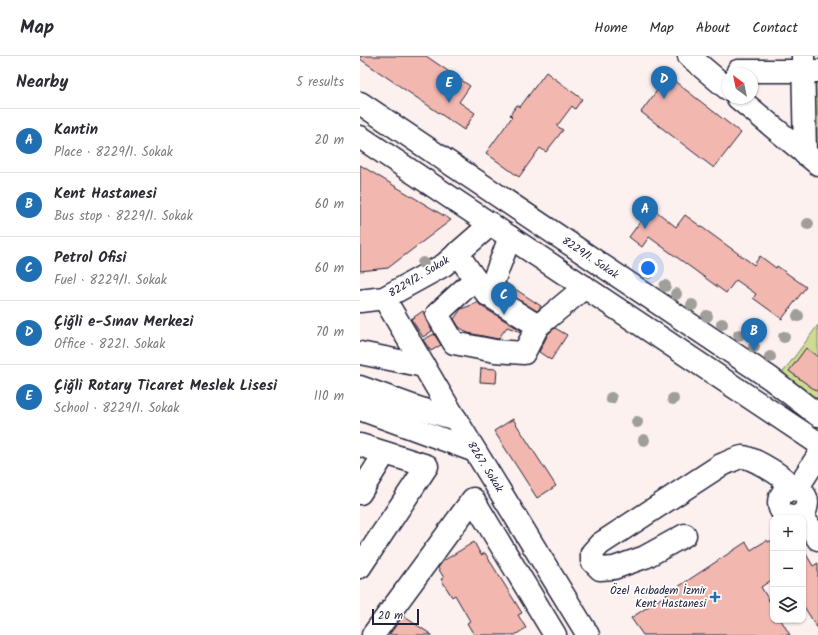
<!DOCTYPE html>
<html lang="en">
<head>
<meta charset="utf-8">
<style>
  :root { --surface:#fff; --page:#f7f7f7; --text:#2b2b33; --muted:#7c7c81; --line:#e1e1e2; --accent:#1f6fb2 }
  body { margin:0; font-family:Kalam,sans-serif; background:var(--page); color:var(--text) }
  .controls { position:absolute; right:12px; bottom:12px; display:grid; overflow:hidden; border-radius:8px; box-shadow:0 1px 3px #0004 }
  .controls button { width:36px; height:36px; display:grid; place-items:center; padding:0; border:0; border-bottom:1px solid var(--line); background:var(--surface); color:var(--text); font:20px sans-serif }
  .compass { position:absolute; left:362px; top:12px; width:36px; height:36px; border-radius:50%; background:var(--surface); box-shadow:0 1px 3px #0004; rotate:327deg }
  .scale { position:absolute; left:12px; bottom:10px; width:47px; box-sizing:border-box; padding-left:4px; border:2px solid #22223b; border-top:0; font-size:11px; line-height:14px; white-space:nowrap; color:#22223b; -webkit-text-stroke:3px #fff; paint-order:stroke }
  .you { position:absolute; left:288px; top:212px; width:14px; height:14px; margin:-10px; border:3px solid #fff; border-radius:50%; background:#1a73e8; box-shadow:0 0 0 6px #1a73e833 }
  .badge { display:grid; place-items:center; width:26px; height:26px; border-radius:50%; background:var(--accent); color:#fff; font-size:13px; font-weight:700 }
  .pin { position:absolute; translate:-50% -33px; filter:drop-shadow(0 1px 2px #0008) }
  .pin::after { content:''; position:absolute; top:21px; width:14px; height:12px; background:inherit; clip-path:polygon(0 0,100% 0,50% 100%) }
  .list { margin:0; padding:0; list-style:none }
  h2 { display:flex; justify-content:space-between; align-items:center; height:52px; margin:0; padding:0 16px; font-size:17px }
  h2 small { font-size:13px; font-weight:400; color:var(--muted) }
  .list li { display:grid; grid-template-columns:26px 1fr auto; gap:12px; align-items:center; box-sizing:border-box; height:64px; padding:0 16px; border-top:1px solid var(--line) }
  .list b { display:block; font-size:15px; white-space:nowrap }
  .list p { margin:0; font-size:13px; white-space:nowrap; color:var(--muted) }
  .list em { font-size:13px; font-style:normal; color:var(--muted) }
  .icon { flex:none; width:22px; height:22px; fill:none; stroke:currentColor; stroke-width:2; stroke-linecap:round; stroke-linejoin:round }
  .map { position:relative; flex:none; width:458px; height:579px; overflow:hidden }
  header { display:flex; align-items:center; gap:24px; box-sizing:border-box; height:56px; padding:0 20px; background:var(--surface); border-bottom:1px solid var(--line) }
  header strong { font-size:19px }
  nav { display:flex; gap:22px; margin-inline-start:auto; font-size:14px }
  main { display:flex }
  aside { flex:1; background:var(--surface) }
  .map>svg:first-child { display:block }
  .green { fill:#cddc90; stroke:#787f66 }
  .building { fill:#f2b7af; stroke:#22223b }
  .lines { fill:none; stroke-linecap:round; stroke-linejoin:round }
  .minor-casing { stroke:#22223b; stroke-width:25 }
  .minor { stroke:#fff; stroke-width:22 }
  .tree { fill:#a09e9a }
  .poi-dot { fill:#1f6fb2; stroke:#fff; stroke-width:1.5 }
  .labels { text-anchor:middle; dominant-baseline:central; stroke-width:3.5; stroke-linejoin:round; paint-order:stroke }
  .street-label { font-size:11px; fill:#22223b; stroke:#fff }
  .poi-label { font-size:11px; fill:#22223b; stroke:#fff; text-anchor:end }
</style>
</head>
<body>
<header>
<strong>Map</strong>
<nav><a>Home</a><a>Map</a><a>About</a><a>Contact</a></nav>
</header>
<main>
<aside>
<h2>Nearby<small>5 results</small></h2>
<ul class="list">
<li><span class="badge">A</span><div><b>Kantin</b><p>Place · 8229/1. Sokak</p></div><em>20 m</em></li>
<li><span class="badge">B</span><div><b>Kent Hastanesi</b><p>Bus stop · 8229/1. Sokak</p></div><em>60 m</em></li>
<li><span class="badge">C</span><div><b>Petrol Ofisi</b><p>Fuel · 8229/1. Sokak</p></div><em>60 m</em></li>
<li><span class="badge">D</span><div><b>Çiğli e-Sınav Merkezi</b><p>Office · 8221. Sokak</p></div><em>70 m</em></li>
<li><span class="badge">E</span><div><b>Çiğli Rotary Ticaret Meslek Lisesi</b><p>School · 8229/1. Sokak</p></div><em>110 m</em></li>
</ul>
</aside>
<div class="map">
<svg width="458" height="579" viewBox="0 0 458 579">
  <rect width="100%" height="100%" fill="#fcf1ef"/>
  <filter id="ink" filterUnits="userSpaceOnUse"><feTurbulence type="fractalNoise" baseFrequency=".025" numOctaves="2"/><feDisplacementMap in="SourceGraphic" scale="8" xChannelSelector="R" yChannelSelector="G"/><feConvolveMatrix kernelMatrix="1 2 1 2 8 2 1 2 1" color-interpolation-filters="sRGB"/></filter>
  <g filter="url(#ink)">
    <g class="green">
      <polygon points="452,26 458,26 458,100 451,95"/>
      <polygon points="458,269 458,345 421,319"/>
    </g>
    <g class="building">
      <polygon points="0,0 66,0 110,30 99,46 115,57 104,74 0,3"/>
      <polygon points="186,16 222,43 215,53 212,50 197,70 203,74 186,96 180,92 159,121 126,97 152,61 150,59 157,49 160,51"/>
      <polygon points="308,20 381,77 354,112 281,56"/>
      <polygon points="0,109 91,164 28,212 0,215"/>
      <polygon points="291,151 316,171 325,159 394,209 400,200 416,212 417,210 446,231 422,263 393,242 396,238 376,224 366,237 289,181 282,191 269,181"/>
      <polygon points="146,227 181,250 179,253 177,255 143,234"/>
      <polygon points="118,246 121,250 162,275 161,276 147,271 138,283 108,277 99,271 94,263 101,253 117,247"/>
      <polygon points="63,255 65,258 66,264 72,275 63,281 51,263"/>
      <polygon points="195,272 207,279 191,304 179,296 188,278"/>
      <polygon points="74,278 81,289 71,295 63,284"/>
      <polygon points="446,292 458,301 458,336 429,315"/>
      <polygon points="121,312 137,313 136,327 120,326"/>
      <polygon points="153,363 196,430 177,442 134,375"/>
      <polygon points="407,484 408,486 413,484 413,523 401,531 413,551 413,564 421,564 430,579 283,579 271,562 386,486 391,494"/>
      <polygon points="114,486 121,499 125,497 162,557 158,559 166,572 155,579 114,579 107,567 110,565 95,539 92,541 81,523 84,522 78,512 83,505"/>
      <polygon points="443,493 453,510 458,507 458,573 443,549"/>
      <polygon points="43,560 72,579 29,579"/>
    </g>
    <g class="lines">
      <defs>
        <g id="minor">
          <polyline points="329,0 368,33"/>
          <polyline points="443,0 445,98"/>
          <polyline points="378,15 458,15"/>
          <polyline points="378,42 458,108"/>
          <polyline points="0,47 410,322 458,359"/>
          <polyline points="0,81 458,387"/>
          <polyline points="97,197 115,223 128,239 178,270 225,231"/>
          <polyline points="115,223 77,258 94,287 135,295 164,297 178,270"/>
          <polyline points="128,239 150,181"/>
          <polyline points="24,242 84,344 228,579"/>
          <polyline points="0,245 24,242 84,209 131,168"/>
          <polyline points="0,297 64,310"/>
          <polyline points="0,331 58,352 96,363"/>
          <polyline points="0,353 115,395"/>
          <polyline points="0,389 67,410 0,511"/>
          <circle cx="433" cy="447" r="14"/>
          <polyline points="436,434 458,400"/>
          <polyline points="0,437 25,397"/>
          <polyline points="441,458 458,483"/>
          <path d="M325,479L285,501L254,512L240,513L232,505V497L240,488L361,409C368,407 375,402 382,401C390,400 417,417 424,423L425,436"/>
          <polyline points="13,579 113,443 195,579"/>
        </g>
      </defs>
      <use href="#minor" class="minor-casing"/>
      <use href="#minor" class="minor"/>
    </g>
    <g class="tree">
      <circle cx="448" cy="168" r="6"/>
      <circle cx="63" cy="207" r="6"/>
      <circle cx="289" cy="217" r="6"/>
      <circle cx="305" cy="230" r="6"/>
      <circle cx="316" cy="238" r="6"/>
      <circle cx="332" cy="249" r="6"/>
      <circle cx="347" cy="260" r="6"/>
      <circle cx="438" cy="260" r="6"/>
      <circle cx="362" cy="268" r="6"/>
      <circle cx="379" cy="279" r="6"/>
      <circle cx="424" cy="281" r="6"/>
      <circle cx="394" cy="291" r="6"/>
      <circle cx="410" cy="301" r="6"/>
      <circle cx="251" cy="342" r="6"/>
      <circle cx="313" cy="343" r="6"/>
      <circle cx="277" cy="366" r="6"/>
      <circle cx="284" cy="384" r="6"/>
    </g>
  </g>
  <path class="poi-dot" d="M353 535h4v4h4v4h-4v4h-4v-4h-4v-4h4z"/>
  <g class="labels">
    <g class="street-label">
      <text transform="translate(230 202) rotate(34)">8229/1. Sokak</text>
      <text transform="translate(59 221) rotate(-31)">8229/2. Sokak</text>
      <text transform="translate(125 411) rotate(58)">8267. Sokak</text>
    </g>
    <g class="poi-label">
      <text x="346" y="535">Özel Acıbadem İzmir<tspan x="346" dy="13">Kent Hastanesi</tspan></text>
    </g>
  </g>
</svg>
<div class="controls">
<button>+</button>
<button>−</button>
<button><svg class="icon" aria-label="layers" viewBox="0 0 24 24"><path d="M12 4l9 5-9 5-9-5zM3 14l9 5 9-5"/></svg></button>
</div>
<svg class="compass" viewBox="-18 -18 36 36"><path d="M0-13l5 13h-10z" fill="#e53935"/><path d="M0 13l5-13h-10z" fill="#7c7c81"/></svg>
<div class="scale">20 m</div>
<div class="you"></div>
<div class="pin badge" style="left:285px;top:173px">A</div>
<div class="pin badge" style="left:394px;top:295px">B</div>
<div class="pin badge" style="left:144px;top:259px">C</div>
<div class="pin badge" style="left:304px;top:43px">D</div>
<div class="pin badge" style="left:89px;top:47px">E</div>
</div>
</main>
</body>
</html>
